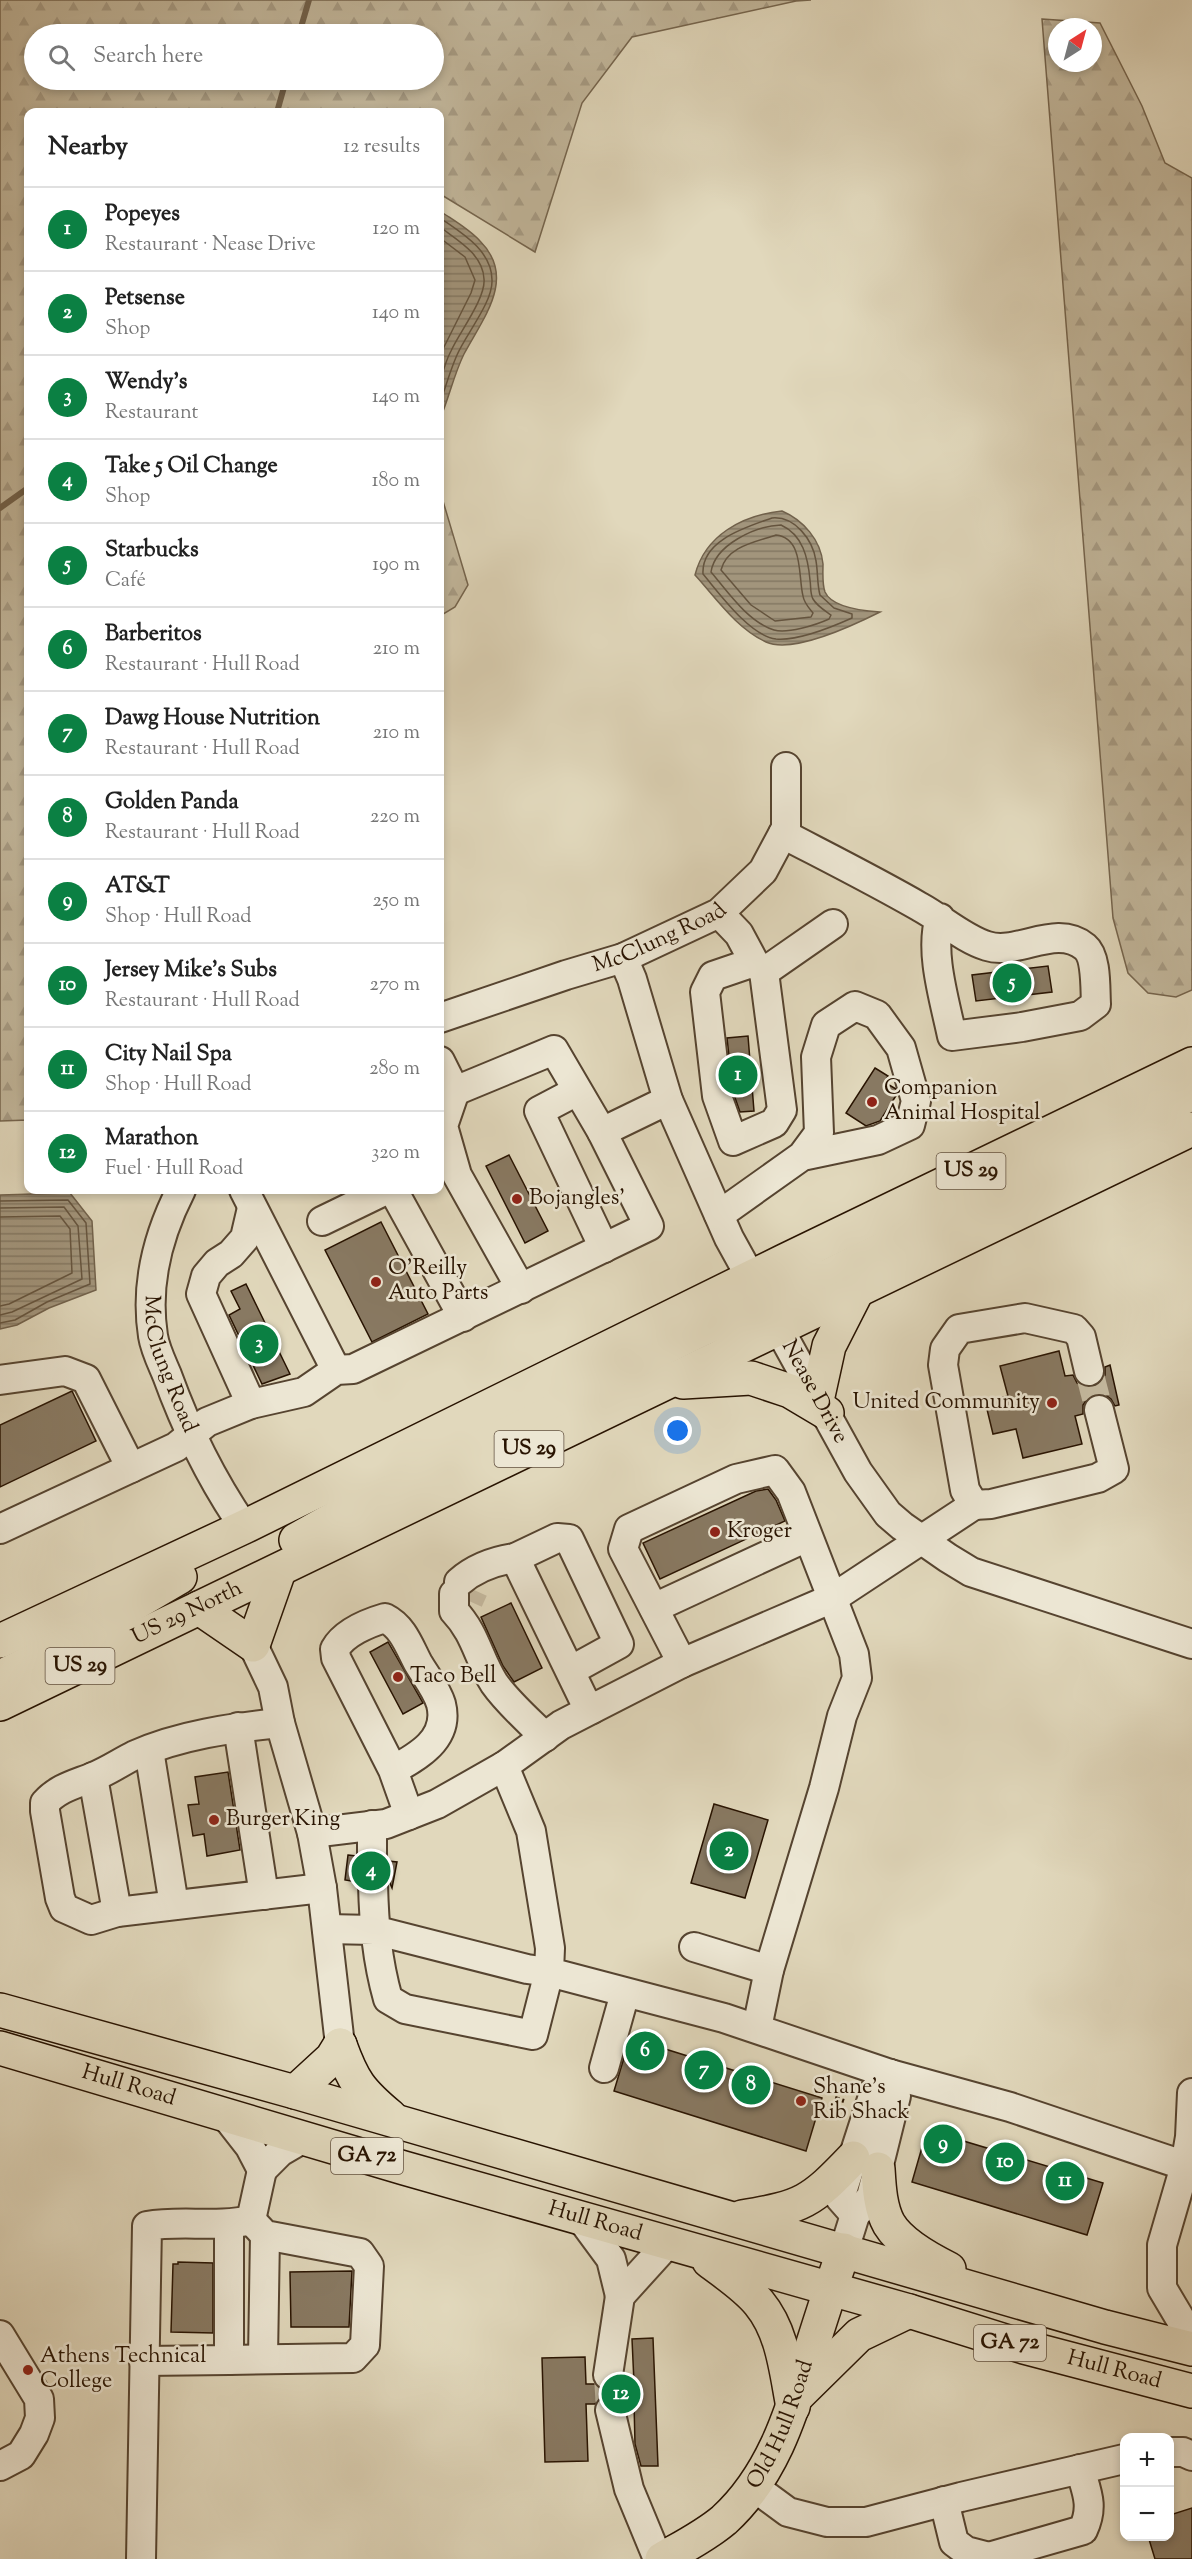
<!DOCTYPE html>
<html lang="en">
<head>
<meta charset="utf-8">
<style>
  :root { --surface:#fff; --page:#f2f2f2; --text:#222; --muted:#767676; --line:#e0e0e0; --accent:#0b8043 }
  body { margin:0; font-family:"Sorts Mill Goudy",serif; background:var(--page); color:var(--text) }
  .controls { position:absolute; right:18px; bottom:18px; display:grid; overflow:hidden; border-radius:12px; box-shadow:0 3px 9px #0003 }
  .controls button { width:54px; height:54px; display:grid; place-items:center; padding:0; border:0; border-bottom:2px solid var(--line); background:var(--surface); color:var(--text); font:30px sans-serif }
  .compass { position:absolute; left:1048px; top:18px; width:54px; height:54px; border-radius:50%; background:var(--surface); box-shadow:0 3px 9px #0003; rotate:36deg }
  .you { position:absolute; left:678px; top:1431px; width:21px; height:21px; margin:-15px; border:4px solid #fff; border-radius:50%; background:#1a73e8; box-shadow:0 0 0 9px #1a73e833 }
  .badge { display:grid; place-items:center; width:39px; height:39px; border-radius:50%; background:var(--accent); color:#fff; font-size:20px; font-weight:700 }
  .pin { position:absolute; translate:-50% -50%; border:3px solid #fff; box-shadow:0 2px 6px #0006 }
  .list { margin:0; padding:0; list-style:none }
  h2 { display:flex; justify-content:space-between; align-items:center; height:78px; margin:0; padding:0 24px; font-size:26px }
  h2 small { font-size:20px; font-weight:400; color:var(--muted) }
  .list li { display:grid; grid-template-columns:39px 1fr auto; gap:18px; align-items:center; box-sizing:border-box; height:84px; padding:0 24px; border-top:2px solid var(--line) }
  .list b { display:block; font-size:22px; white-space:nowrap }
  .list p { margin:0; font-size:20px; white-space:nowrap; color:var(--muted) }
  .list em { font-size:20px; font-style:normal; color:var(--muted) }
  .icon { flex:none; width:33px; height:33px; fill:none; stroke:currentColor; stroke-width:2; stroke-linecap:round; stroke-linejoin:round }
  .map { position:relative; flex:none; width:1192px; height:2559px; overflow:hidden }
  .search { position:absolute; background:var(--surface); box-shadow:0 3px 9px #0003; left:24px; top:24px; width:420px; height:66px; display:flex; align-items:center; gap:15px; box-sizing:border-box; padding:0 21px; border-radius:33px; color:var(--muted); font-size:22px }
  .panel { position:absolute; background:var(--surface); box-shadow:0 3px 9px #0003; left:24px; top:108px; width:420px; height:1086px; border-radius:12px }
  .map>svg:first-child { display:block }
  .forest { fill:url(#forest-firs); stroke:#75654e; stroke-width:1.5; fill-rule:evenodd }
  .water { fill:url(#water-rules); stroke:#71614b; stroke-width:1.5 }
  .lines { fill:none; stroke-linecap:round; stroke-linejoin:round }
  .shore { stroke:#65543e; stroke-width:1.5 }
  .stream { stroke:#71614b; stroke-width:6 }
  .building { fill:#887962; stroke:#281301; stroke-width:1.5 }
  .minor-tunnel { stroke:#c5baa0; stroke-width:28; stroke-dasharray:28 14; stroke-linecap:butt }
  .minor-casing { stroke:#564430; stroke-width:32 }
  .major-casing { stroke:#281301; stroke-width:36 }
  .highway-casing { stroke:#281301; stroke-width:36 }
  .path { stroke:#281301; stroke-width:4; stroke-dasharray:4.5 3; stroke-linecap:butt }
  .minor { stroke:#ece6d3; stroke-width:28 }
  .major { stroke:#e1d8bc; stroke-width:33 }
  .highway { stroke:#e1d8bc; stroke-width:33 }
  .poi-dot { fill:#8f2418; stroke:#ece6d3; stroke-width:2 }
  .labels { text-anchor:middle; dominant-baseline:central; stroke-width:5; stroke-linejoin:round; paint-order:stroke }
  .shield { fill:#ece6d3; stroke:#635240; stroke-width:1.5 }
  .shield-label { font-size:21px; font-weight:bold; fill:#281301 }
  .street-label { font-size:22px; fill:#281301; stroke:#ece6d3 }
  .poi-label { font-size:22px; fill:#281301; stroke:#ece6d3; text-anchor:start }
</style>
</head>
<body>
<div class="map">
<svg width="1192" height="2559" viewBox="0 0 1192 2559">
  <defs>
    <pattern id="forest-firs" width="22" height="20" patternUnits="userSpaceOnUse" patternTransform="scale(1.5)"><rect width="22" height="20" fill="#c2b79c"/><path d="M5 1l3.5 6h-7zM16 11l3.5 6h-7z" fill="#a79c85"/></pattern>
    <pattern id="water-rules" width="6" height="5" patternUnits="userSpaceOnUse" patternTransform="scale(1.5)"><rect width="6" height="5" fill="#a2957c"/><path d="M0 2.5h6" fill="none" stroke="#847863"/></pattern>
  </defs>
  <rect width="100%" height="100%" fill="#e1d8bc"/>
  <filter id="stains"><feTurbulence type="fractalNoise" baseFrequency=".00333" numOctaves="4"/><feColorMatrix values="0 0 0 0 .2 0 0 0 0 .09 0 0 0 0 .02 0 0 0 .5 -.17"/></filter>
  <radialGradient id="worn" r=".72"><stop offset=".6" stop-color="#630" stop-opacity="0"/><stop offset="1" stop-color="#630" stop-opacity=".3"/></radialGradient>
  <g class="forest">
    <path d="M0,0H811L796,1L632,37L582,103L535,252L440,194V112H28V1120L0,1121ZM434,34V80H34V34Z"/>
    <path d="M1042,19L1100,23L1142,106L1165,163L1192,178V990L1176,997L1148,993L1128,973L1113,918ZM1057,27H1093V63H1057Z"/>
    <polygon points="440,491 468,585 455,607 440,616"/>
  </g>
  <g class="water">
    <path d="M440,211C453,220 469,229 480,241C517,278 483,318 464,354C454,374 449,398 440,419Z"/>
    <path d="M782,511C803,520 821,540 823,564C823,572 822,584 825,592C832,608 865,611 880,612C854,625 793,654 766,642C736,628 716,598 695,575C705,535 743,515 782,511Z"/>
    <polygon points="70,1193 92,1221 96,1290 49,1308 17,1325 0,1329 0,1195"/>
  </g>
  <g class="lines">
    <g class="shore">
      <path d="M440,218C460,232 492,250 492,280C493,302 466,334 457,355C450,371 445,388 440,404"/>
      <path d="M440,227C457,240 483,254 484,279C486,298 459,333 451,351C446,360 443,371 440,382"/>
      <polyline points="440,238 465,257 475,280 471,293 440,355"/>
      <path d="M772,518C795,516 813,540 816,561C818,572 817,584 820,595L834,608L852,614V618C832,627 798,641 776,639C750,636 719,593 703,574C701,540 747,527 772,518Z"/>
      <path d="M781,525C803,535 808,558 810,580C811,586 810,594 813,599C817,606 824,610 831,615L829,619C816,625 787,634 774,630C748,622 728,592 711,572C715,545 755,526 781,525Z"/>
      <path d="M776,535C804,538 798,577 803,596C804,603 809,608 813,613L811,617L775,621L751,605L721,570C727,546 756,542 776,535Z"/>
      <polyline points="0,1201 68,1200 86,1223 90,1284 47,1302 15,1320 0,1323"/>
      <polyline points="0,1208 64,1207 78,1226 82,1279 12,1312 0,1315"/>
      <polyline points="0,1217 60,1216 70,1229 72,1273 9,1304 0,1306"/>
    </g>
    <g class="stream">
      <polyline points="299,34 309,0"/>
      <polyline points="277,112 286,80"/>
      <polyline points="0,508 28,488"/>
    </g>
  </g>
  <g class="building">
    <polygon points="1048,966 1052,992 976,1001 972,975"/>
    <polygon points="748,1036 754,1111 740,1112 733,1092 727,1038"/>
    <polygon points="875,1068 888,1076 884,1082 896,1089 897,1094 880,1121 866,1126 846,1113"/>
    <polygon points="509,1155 548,1231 525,1243 486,1166"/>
    <polygon points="381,1222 428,1314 372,1342 325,1250"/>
    <polygon points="246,1284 290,1374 262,1384 229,1315 240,1309 231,1291"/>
    <polygon points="1059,1351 1065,1376 1073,1375 1077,1383 1085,1387 1092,1387 1100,1383 1105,1375 1105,1367 1110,1365 1119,1405 1115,1406 1111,1399 1104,1394 1094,1394 1088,1398 1083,1405 1083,1414 1075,1416 1082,1444 1023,1458 1016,1429 993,1434 985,1401 1008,1396 1000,1366"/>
    <polygon points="72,1391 96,1441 0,1487 0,1425"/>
    <polygon points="768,1489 776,1500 785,1521 660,1579 643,1543 756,1491"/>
    <polygon points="511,1603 542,1668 514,1682 503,1666 481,1617"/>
    <polygon points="388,1642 423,1703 403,1714 370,1652"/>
    <polygon points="228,1772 240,1850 207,1856 204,1834 193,1836 188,1805 199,1804 195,1777"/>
    <polygon points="714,1804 768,1820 745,1898 691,1883"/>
    <polygon points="348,1855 356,1856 357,1867 362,1872 357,1882 345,1880"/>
    <polygon points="388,1861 397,1862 392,1888 387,1876 383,1871"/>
    <polygon points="630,2038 822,2098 806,2151 614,2091"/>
    <polygon points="927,2130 1103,2183 1087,2235 912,2182"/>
    <polygon points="178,2262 213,2263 213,2333 171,2332 173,2264 178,2264"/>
    <polygon points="352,2271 349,2327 291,2327 290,2272"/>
    <polygon points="653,2338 658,2466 641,2466 635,2444 634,2403 625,2403 614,2394 606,2394 599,2398 595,2404 586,2404 588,2461 545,2462 542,2358 585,2357 586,2384 595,2384 605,2391 613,2391 622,2383 634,2383 632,2339"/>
    <polygon points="1192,2508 1192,2559 1155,2559 1148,2536 1170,2536 1170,2515"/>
  </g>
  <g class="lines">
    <g class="minor-tunnel">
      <polyline points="1089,1371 1099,1410"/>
      <polyline points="469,1601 474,1590"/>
      <polyline points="608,2375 610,2410"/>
    </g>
    <defs>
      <g id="minor">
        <path d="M783,834C829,858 875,881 920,907C942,919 964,939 987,946C1018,956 1056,923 1085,947C1097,957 1095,989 1096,1004L1080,1016L1022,1027L952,1036C945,1002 929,951 940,918"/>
        <polyline points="719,913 739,934 754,962 764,972 782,1110 774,1123 733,1141 717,1096 705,992 713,976 754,962"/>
        <path id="s1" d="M623,958L632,979L668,1100L729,1238L858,1472L888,1514L902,1526L948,1558L971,1572L1192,1644"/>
        <polyline points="764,972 833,924"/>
        <path id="s2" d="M440,1018L566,975L623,958L719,913L763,871L786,828V767"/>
        <polyline points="440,1061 455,1091 554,1050 602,1132 668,1100"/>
        <polyline points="455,1091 443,1126 457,1175 521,1289"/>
        <polyline points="577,1091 539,1111 604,1248"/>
        <path id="s3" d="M181,1190C158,1235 145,1285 153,1336C155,1349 162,1363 167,1375C187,1430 211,1479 244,1527"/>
        <polyline points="244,1190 336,1370"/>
        <polyline points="393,1190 463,1317"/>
        <polyline points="719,1215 802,1156 819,1133 816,1057 826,1025 855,1006 877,1015 901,1048 916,1101 910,1125 878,1140 802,1156"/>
        <polyline points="322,1221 386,1190"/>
        <polyline points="0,1380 65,1371 86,1379 131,1468"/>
        <polyline points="251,1404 201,1294 206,1276 217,1263 231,1254 245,1238 252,1208"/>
        <polyline points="974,1505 991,1504 1098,1478 1114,1469 1099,1410"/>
        <polyline points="0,1529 176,1447 207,1422 251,1404 304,1392 336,1370 353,1369 649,1226 602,1132"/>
        <path d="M459,1582C475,1568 494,1561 515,1558"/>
        <path d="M454,1594V1611C476,1634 478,1658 494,1683C508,1703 528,1720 545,1737"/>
        <polyline points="654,1608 807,1537"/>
        <polyline points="253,1645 273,1687 280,1723 312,1833 322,1888 340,2045"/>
        <polyline points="682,1663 623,1549 629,1529 736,1479 775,1470 791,1492 854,1654 857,1678 842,1716 824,1788 769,1970 757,2028"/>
        <polyline points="570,1671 619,1644 569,1539 557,1538 515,1558 583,1698 592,1709"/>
        <path d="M280,1723C231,1728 180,1735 135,1755C121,1762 108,1771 93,1777C76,1784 58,1788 45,1803V1811L60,1898L64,1908L91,1920L117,1912L322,1888"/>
        <polyline points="238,1727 264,1895"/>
        <polyline points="149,1750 174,1905"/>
        <polyline points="504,1766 531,1831 550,1948 549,1972 724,2018 890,2074 1010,2107 1192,2168"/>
        <path d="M393,1770C417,1757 450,1739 441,1704C437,1690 425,1675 418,1663C409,1646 403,1627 385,1618C368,1623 344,1633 335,1649L336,1658L393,1770L409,1815"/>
        <polyline points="93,1777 117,1912"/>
        <polyline points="372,1825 372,1859"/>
        <polyline points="312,1833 386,1824 437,1804 504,1766 561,1725 592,1709 682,1663 833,1598 974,1505 965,1490 943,1365 945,1349 959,1329 1025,1318 1074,1329 1081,1337 1089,1371"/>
        <path d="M327,1929L374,1930L527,1969L549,1972L533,2035L405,2009L388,1999C377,1960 374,1924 373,1884"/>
        <polyline points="694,1947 769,1970"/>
        <polyline points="604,2068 625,1993"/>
        <polyline points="1192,2093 1190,2137 1185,2166 1162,2245 1162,2288 1184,2325 1192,2331"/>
        <polyline points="225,2115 250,2147 262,2170 280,2152 304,2138"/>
        <polyline points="855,2215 840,2198 875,2090 890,2074"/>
        <polyline points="580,2217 611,2259 620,2296 668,2243"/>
        <polyline points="251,2220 262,2170"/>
        <polyline points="844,2250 855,2215 871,2197 896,2096 890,2074"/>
        <polyline points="0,2335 39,2399 40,2418 34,2434 21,2455 0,2466"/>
        <polyline points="263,2358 265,2235"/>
        <polyline points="229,2360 353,2358 365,2345 369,2266 360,2253 265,2235 251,2220"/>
        <polyline points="144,2361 229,2360 229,2225"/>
        <polyline points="608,2375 620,2296"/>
        <polyline points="610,2410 629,2489 658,2559"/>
        <polyline points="1170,2452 1183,2452 1192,2456"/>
        <polyline points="754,2487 788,2512 827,2522 866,2522 961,2497 1124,2459"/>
        <path d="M944,2501L954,2542L966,2551L989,2557L1083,2530C1094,2506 1087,2493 1080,2469"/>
        <path d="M141,2559L147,2226C181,2220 216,2228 251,2220"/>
      </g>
      <g id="major">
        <polyline points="683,1382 751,1378 790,1391 827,1413"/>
        <polyline points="818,1396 829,1346 857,1291"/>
        <polyline points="296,1540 458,1449 705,1328 825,1277 1096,1145 1192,1093"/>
        <polyline points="199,1608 253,1645 279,1571"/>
        <polyline points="0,1641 244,1527 784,1261 1192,1064"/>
        <polyline points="0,1677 50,1653 180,1577"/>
        <path id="s4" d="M0,1704L1192,1129"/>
        <path id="s5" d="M662,2559C683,2547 705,2536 724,2520C771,2477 790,2418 808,2359C820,2322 831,2286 844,2250"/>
      </g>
      <g id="highway">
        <polyline points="0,2010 295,2092 1105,2327 1192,2349"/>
        <path d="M340,2045C353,2081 360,2091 390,2116"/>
        <path id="s6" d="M0,2048L404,2168L909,2311L1024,2347L1192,2391"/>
        <polyline points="295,2092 332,2058 340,2045"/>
        <path d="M878,2169C879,2186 880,2208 889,2224C901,2244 929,2259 949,2269"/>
        <path d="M742,2217C803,2207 811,2202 853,2158"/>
        <path d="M709,2261C726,2274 745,2286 759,2303C783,2332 786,2371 793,2407"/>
        <polyline points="796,2397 859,2335 909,2311"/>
      </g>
    </defs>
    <use href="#minor" class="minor-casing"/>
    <use href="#major" class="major-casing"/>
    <use href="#highway" class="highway-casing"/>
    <polyline class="path" points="835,2098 844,2101"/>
    <use href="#minor" class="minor"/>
    <use href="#major" class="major"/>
    <use href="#highway" class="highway"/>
  </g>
  <g class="poi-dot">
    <circle cx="872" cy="1102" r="6"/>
    <circle cx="517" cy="1199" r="6"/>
    <circle cx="376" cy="1282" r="6"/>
    <circle cx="1052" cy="1403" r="6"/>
    <circle cx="715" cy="1532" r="6"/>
    <circle cx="398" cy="1677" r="6"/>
    <circle cx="214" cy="1820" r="6"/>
    <circle cx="801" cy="2101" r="6"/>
    <circle cx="28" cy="2370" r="6"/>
  </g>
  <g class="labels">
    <g class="shield">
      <rect x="936.5" y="1153" width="69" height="36" rx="4.5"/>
      <rect x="494.5" y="1431" width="69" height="36" rx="4.5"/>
      <rect x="45.5" y="1648" width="69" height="36" rx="4.5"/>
      <rect x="331" y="2138" width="72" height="36" rx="4.5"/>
      <rect x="974" y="2325" width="72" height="36" rx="4.5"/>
    </g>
    <g class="shield-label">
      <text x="971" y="1171">US 29</text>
      <text x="529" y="1449">US 29</text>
      <text x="80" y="1666">US 29</text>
      <text x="367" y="2156">GA 72</text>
      <text x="1010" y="2343">GA 72</text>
    </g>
    <g class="street-label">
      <text stroke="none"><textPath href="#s2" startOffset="234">McClung Road</textPath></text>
      <text stroke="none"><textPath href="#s3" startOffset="182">McClung Road</textPath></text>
      <text stroke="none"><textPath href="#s1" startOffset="476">Nease Drive</textPath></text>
      <text stroke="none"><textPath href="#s4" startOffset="208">US 29 North</textPath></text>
      <text stroke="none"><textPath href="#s6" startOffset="134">Hull Road</textPath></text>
      <text stroke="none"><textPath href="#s6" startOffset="620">Hull Road</textPath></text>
      <text stroke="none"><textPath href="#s6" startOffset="1160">Hull Road</textPath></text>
      <text stroke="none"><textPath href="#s5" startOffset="186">Old Hull Road</textPath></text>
    </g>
    <g class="poi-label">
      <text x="884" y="1089">Companion<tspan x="884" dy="25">Animal Hospital</tspan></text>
      <text x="529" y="1199">Bojangles'</text>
      <text x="388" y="1269">O'Reilly<tspan x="388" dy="25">Auto Parts</tspan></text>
      <text x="1040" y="1403" text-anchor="end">United Community</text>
      <text x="727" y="1532">Kroger</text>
      <text x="410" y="1677">Taco Bell</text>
      <text x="226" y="1820">Burger King</text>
      <text x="813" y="2088">Shane’s<tspan x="813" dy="25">Rib Shack</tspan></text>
      <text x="40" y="2357">Athens Technical<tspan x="40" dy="25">College</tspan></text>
    </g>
  </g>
  <rect width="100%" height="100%" filter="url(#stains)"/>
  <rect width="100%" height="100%" fill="url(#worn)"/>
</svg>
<div class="controls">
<button>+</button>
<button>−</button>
</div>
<svg class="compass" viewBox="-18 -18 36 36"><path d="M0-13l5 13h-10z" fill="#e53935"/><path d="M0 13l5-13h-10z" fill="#767676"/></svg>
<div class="you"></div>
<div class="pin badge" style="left:738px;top:1075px">1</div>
<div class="pin badge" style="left:729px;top:1851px">2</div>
<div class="pin badge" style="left:259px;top:1344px">3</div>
<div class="pin badge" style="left:371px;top:1871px">4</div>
<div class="pin badge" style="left:1012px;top:983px">5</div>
<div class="pin badge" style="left:645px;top:2051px">6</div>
<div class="pin badge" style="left:704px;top:2070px">7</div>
<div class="pin badge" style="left:751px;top:2085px">8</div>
<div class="pin badge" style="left:943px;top:2144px">9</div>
<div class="pin badge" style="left:1005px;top:2162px">10</div>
<div class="pin badge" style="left:1065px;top:2181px">11</div>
<div class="pin badge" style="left:621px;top:2394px">12</div>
<div class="search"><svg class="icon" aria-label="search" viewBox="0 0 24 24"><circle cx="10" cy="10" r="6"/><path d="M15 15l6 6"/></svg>Search here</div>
<section class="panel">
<h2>Nearby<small>12 results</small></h2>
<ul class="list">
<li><span class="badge">1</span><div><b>Popeyes</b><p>Restaurant · Nease Drive</p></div><em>120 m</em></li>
<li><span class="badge">2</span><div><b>Petsense</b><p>Shop</p></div><em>140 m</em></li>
<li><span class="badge">3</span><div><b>Wendy's</b><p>Restaurant</p></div><em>140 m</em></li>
<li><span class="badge">4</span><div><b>Take 5 Oil Change</b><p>Shop</p></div><em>180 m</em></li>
<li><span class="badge">5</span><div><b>Starbucks</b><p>Café</p></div><em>190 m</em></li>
<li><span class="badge">6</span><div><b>Barberitos</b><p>Restaurant · Hull Road</p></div><em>210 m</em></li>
<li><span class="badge">7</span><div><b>Dawg House Nutrition</b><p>Restaurant · Hull Road</p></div><em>210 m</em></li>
<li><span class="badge">8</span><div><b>Golden Panda</b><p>Restaurant · Hull Road</p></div><em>220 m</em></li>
<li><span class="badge">9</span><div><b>AT&amp;T</b><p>Shop · Hull Road</p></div><em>250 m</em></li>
<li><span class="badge">10</span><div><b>Jersey Mike's Subs</b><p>Restaurant · Hull Road</p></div><em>270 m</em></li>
<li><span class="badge">11</span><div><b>City Nail Spa</b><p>Shop · Hull Road</p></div><em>280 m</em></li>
<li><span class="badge">12</span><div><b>Marathon</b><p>Fuel · Hull Road</p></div><em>320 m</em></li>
</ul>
</section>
</div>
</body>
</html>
